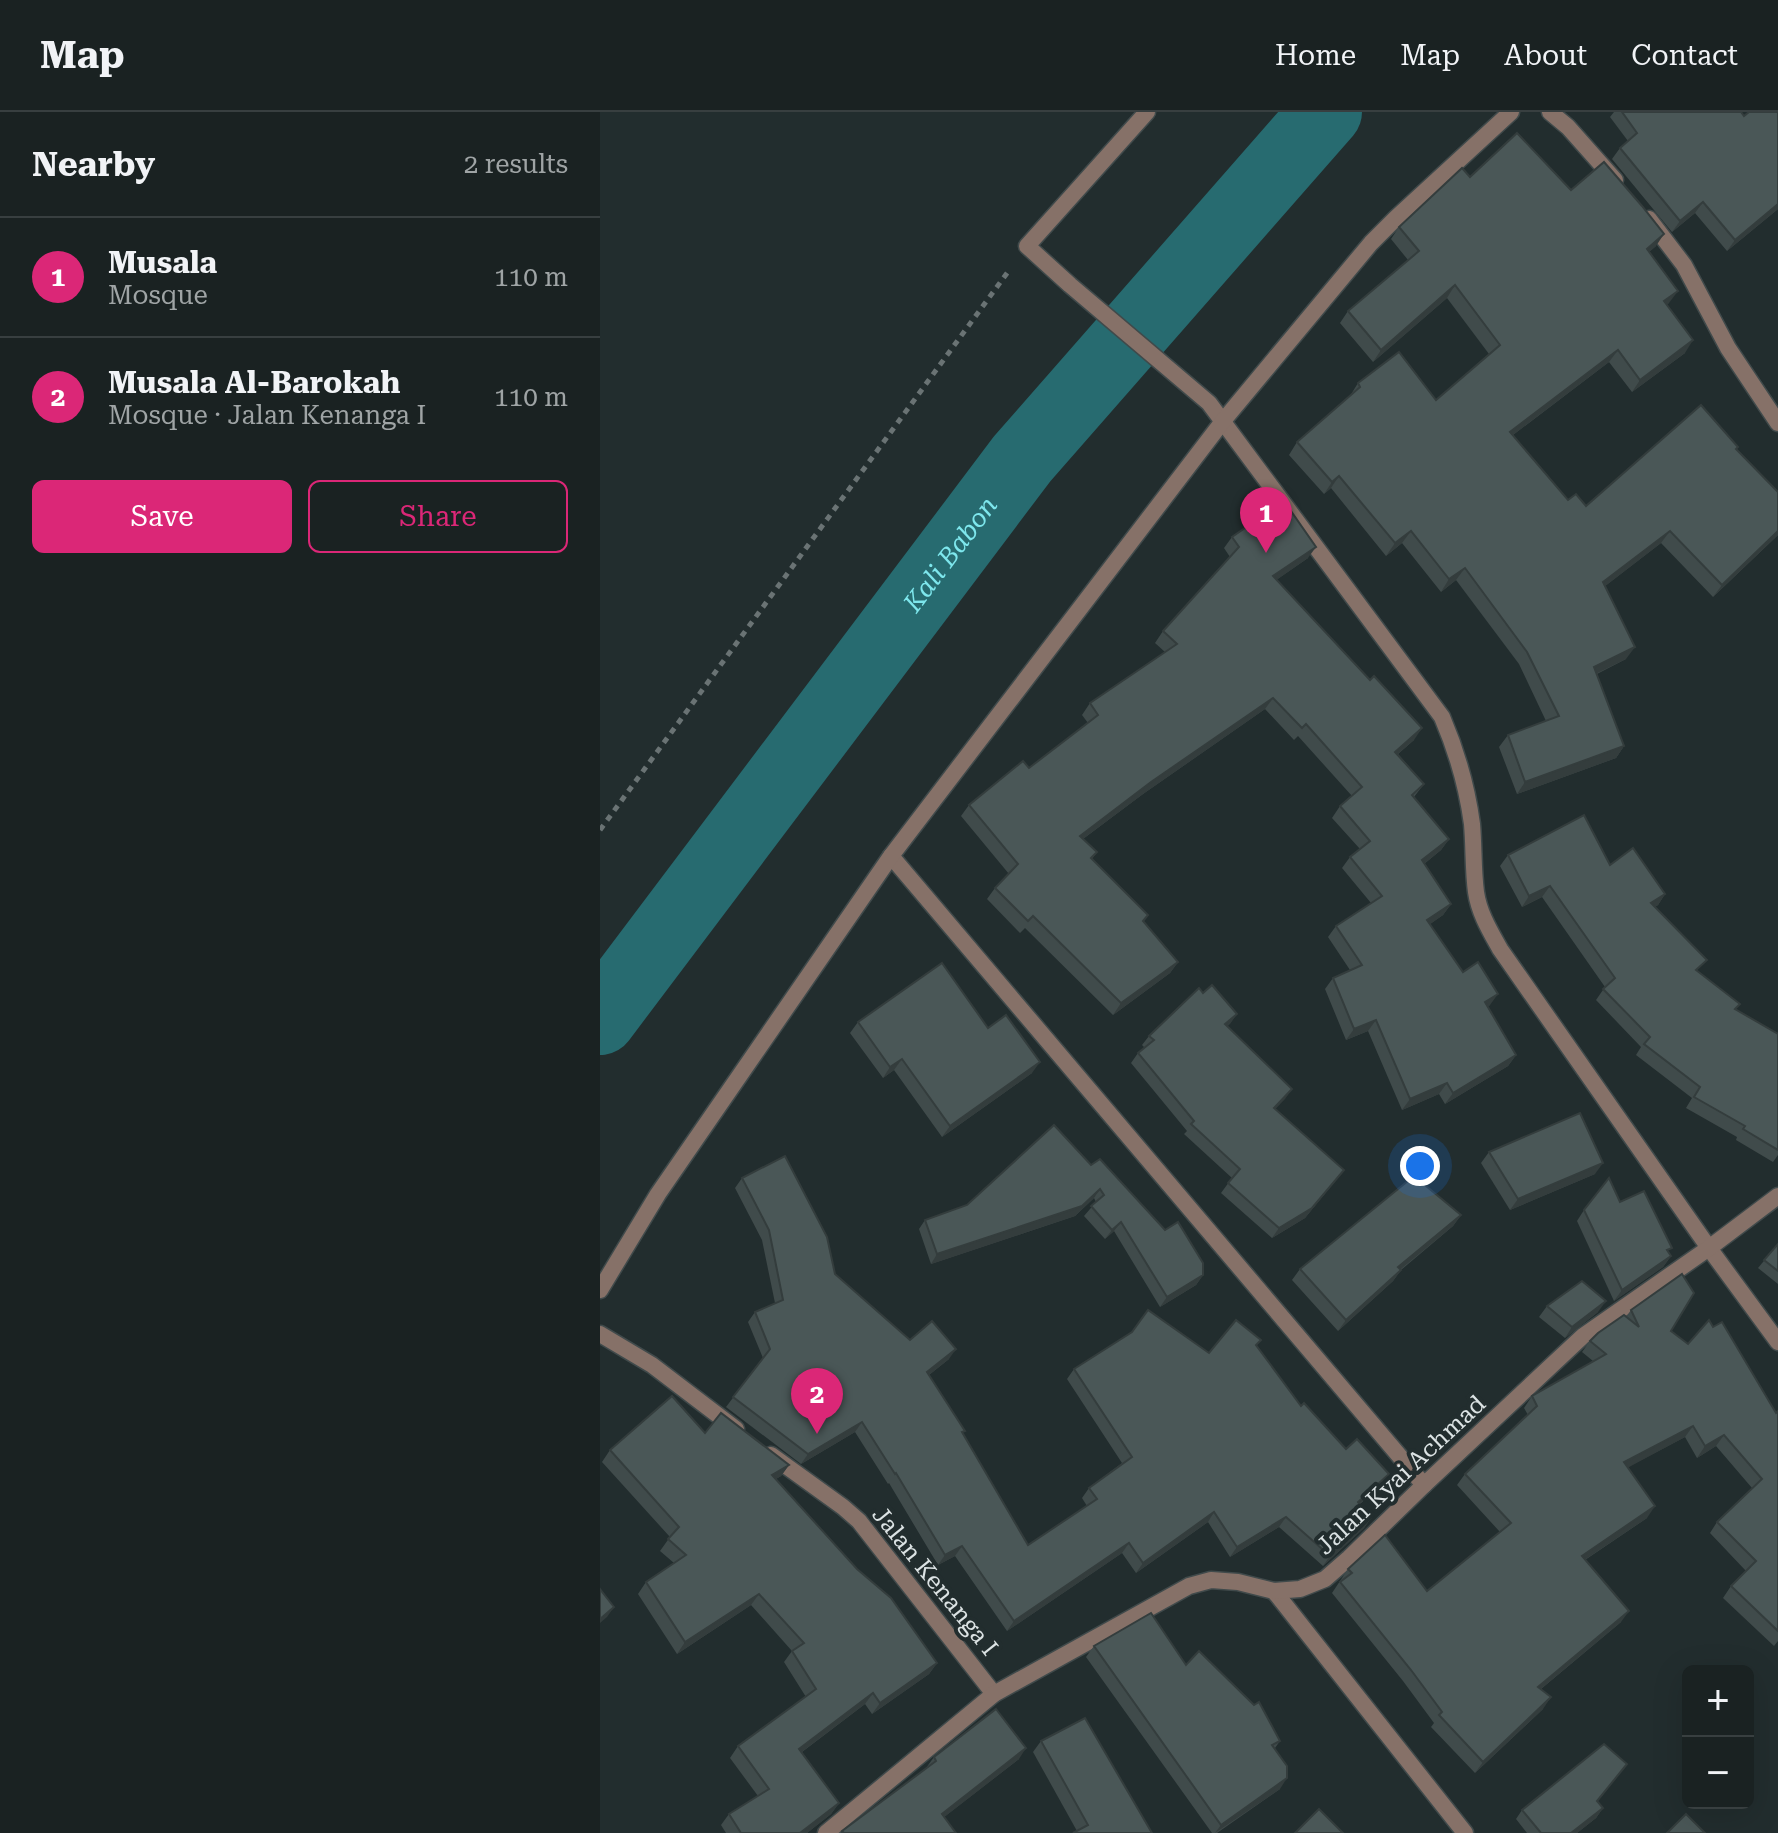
<!DOCTYPE html>
<html lang="en">
<head>
<meta charset="utf-8">
<style>
  :root { --surface:#1a2222; --page:#232a2a; --text:#f1f3f6; --muted:#9fa4a5; --line:#383f40; --accent:#db2777 }
  body { margin:0; font-family:"Roboto Serif",serif; background:var(--page); color:var(--text) }
  .controls { position:absolute; right:24px; bottom:24px; display:grid; overflow:hidden; border-radius:12px; box-shadow:0 8px 32px #0002 }
  .controls button { width:72px; height:72px; display:grid; place-items:center; padding:0; border:0; border-bottom:2px solid var(--line); background:var(--surface); color:var(--text); font:40px sans-serif }
  .you { position:absolute; left:820px; top:1054px; width:28px; height:28px; margin:-20px; border:6px solid #fff; border-radius:50%; background:#1a73e8; box-shadow:0 0 0 12px #1a73e833 }
  .badge { display:grid; place-items:center; width:52px; height:52px; border-radius:50%; background:var(--accent); color:#fff; font-size:26px; font-weight:700 }
  .pin { position:absolute; translate:-50% -66px; filter:drop-shadow(0 2px 4px #0008) }
  .pin::after { content:''; position:absolute; top:42px; width:28px; height:24px; background:inherit; clip-path:polygon(0 0,100% 0,50% 100%) }
  .list { margin:0; padding:0; list-style:none }
  h2 { display:flex; justify-content:space-between; align-items:center; height:104px; margin:0; padding:0 32px; font-size:34px }
  h2 small { font-size:26px; font-weight:400; color:var(--muted) }
  .list li { display:grid; grid-template-columns:52px 1fr auto; gap:24px; align-items:center; box-sizing:border-box; height:120px; padding:0 32px; border-top:2px solid var(--line) }
  .list b { display:block; font-size:30px; white-space:nowrap }
  .list p { margin:0; font-size:26px; white-space:nowrap; color:var(--muted) }
  .list em { font-size:26px; font-style:normal; color:var(--muted) }
  .actions { display:flex; gap:16px; padding:24px 32px }
  .actions a { flex:1; padding:18px 0; border:2px solid var(--accent); border-radius:12px; text-align:center; font-size:28px; color:var(--accent) }
  .actions .main { background:var(--accent); color:#fff }
  .map { position:relative; flex:none; width:1178px; height:1721px; overflow:hidden }
  header { display:flex; align-items:center; gap:48px; box-sizing:border-box; height:112px; padding:0 40px; background:var(--surface); border-bottom:2px solid var(--line) }
  header strong { font-size:38px }
  nav { display:flex; gap:44px; margin-inline-start:auto; font-size:28px }
  main { display:flex }
  aside { flex:1; background:var(--surface) }
  .map>svg:first-child { display:block }
  .lines { fill:none; stroke-linecap:round; stroke-linejoin:round }
  .river { stroke:#276b70; stroke-width:72 }
  .minor-casing { stroke:#404a4b; stroke-width:19 }
  .path { stroke:#6a7374; stroke-width:5; stroke-dasharray:6 6; stroke-linecap:butt }
  .minor { stroke:#867168; stroke-width:16 }
  .wall { fill:#404b4b }
  .shaded-wall { fill:#343d3d }
  .building { fill:#4a5757; stroke:#343d3d; stroke-width:2 }
  .labels { text-anchor:middle; dominant-baseline:central; stroke-width:8; stroke-linejoin:round; paint-order:stroke }
  .street-label { font-size:24px; fill:#dce3e4; stroke:#222d2e }
  .water-label { font-size:26px; font-style:italic; fill:#7ee7ed; stroke:#222d2e }
</style>
</head>
<body>
<header>
<strong>Map</strong>
<nav><a>Home</a><a>Map</a><a>About</a><a>Contact</a></nav>
</header>
<main>
<aside>
<h2>Nearby<small>2 results</small></h2>
<ul class="list">
<li><span class="badge">1</span><div><b>Musala</b><p>Mosque</p></div><em>110 m</em></li>
<li><span class="badge">2</span><div><b>Musala Al-Barokah</b><p>Mosque · Jalan Kenanga I</p></div><em>110 m</em></li>
</ul>
<div class="actions"><a class="main">Save</a><a>Share</a></div>
</aside>
<div class="map">
<svg width="1178" height="1721" viewBox="0 0 1178 1721">
  <rect width="100%" height="100%" fill="#222d2e"/>
  <g class="lines">
    <path class="river" id="s1" d="M0,907L422,347L726,0"/>
    <defs>
      <g id="minor">
        <path d="M547,0L427,134L470,173L609,291L842,605C857,640 867,675 872,712C874,735 873,758 876,780C879,801 890,819 900,837L1109,1136L1178,1230"/>
        <polyline points="950,0 968,15 1015,68"/>
        <polyline points="1049,107 1084,153 1128,236 1178,311"/>
        <polyline points="291,744 824,1373"/>
        <polyline points="0,1178 58,1082 291,744 623,309 771,131 796,106 911,0"/>
        <polyline points="0,1222 52,1253 136,1317"/>
        <polyline points="171,1343 243,1395 259,1409 394,1582"/>
        <polyline points="674,1479 865,1721"/>
        <polyline points="226,1721 394,1582 589,1474 611,1468 638,1470 674,1479 700,1477 725,1467 749,1446 824,1373 983,1224 1109,1136 1178,1084"/>
      </g>
    </defs>
    <use href="#minor" class="minor-casing"/>
    <polyline class="path" points="0,718 410,157"/>
    <use href="#minor" class="minor"/>
  </g>
  <g class="wall">
    <polygon points="1014,0 1141,0 1144,4 1178,0 1178,97 1127,139 1095,101 1072,120 1012,47 1020,36 1028,29 1010,5"/>
    <polygon points="870,65 971,78 1056,134 1049,140 1069,191 1067,192 1085,241 1032,280 1009,250 913,323 968,388 986,394 1137,338 1178,423 1113,485 1061,431 1005,474 1026,547 997,562 1024,634 1016,646 917,682 899,635 908,623 946,609 919,552 856,468 841,480 802,431 786,444 731,376 724,382 689,343 697,330 750,284 758,271 836,288 889,242 847,186 773,250 740,211 748,199 808,148 791,127 799,115"/>
    <polygon points="632,425 708,446 676,468 814,628 798,642 824,672 814,685 849,727 841,738 824,752 851,792 843,803 830,812 863,860 890,893 887,895 916,943 908,954 845,992 839,982 802,998 768,919 746,928 725,877 733,866 750,858 728,825 736,814 771,791 742,756 750,745 760,737 732,706 740,694 752,684 698,624 694,628 665,597 543,682 483,727 497,740 492,747 548,803 543,810 578,850 570,861 513,903 425,816 420,821 387,787 395,776 409,762 361,704 369,693 429,656 488,611 482,603 490,591 565,540 555,531 563,519 630,445 624,436"/>
    <polygon points="908,743 1010,753 1065,782 1058,793 1055,795 1098,860 1136,898 1178,922 1178,1043 1173,1050 1136,1028 1137,1025 1086,996 1092,986 1036,943 1041,935 996,888 1005,875 942,785 922,795 900,754"/>
    <polygon points="603,881 637,902 627,915 692,977 675,997 744,1058 705,1106 672,1126 621,1081 632,1066 584,1022 587,1019 531,951 538,941 545,936 542,933 549,924"/>
    <polygon points="258,910 388,916 432,961 342,1025 294,958 283,966 250,921"/>
    <polygon points="889,1040 995,1062 910,1098 881,1051"/>
    <polygon points="491,1053 603,1163 596,1173 560,1195 514,1119 505,1127 484,1104 496,1090 494,1086 475,1104 331,1152 319,1117 325,1108"/>
    <polygon points="142,1066 235,1162 310,1228 349,1247 329,1263 428,1433 487,1394 482,1386 489,1376 522,1351 467,1267 474,1257 609,1241 657,1234 701,1294 782,1372 760,1392 771,1406 764,1416 723,1454 679,1415 630,1445 608,1410 536,1461 522,1441 407,1519 355,1444 338,1453 289,1371 288,1372 255,1320 201,1352 126,1295 163,1246 148,1210 155,1200 175,1191 162,1128 135,1076"/>
    <polygon points="1020,1090 1071,1144 1063,1155 1014,1189 977,1109 984,1098"/>
    <polygon points="861,1103 853,1114 801,1158 793,1169 738,1219 692,1168 700,1157"/>
    <polygon points="1178,1132 1178,1172 1158,1156"/>
    <polygon points="947,1194 998,1200 965,1226 939,1205"/>
    <polygon points="1031,1198 1071,1219 1088,1232 1113,1215 1176,1301 1178,1299 1178,1529 1174,1534 1123,1486 1131,1474 1146,1459 1110,1421 1117,1410 1152,1376 1116,1334 1097,1346 1085,1325 1028,1355 1047,1406 985,1448 1021,1510 941,1577 943,1597 875,1661 831,1615 834,1611 803,1569 732,1481 748,1457 827,1479 900,1420 857,1373 865,1362 928,1303 924,1296 932,1284 993,1249 982,1240 990,1229 1026,1205"/>
    <polygon points="105,1321 189,1353 181,1364 176,1367 337,1551 329,1562 272,1602 265,1592 202,1640 239,1691 231,1702 207,1721 126,1721 121,1713 129,1702 158,1684 130,1646 138,1634 206,1585 184,1550 192,1539 151,1493 77,1542 38,1482 46,1470 74,1451 60,1439 70,1425 2,1350 10,1338"/>
    <polygon points="494,1534 586,1553 680,1629 675,1636 680,1677 617,1721 612,1721 486,1545"/>
    <polygon points="441,1629 552,1721 477,1719 433,1640"/>
    <polygon points="334,1645 419,1647 344,1705 356,1721 241,1721 326,1656"/>
    <polygon points="1020,1661 997,1690 1003,1696 996,1706 977,1721 927,1721 916,1707 922,1698"/>
  </g>
  <g class="shaded-wall">
    <polygon points="1103,90 1095,101 1072,120 1080,109"/>
    <polygon points="1178,92 1178,97 1127,139 1135,128"/>
    <polygon points="1064,122 1056,134 1038,150 1047,137"/>
    <polygon points="855,173 847,186 773,250 781,238"/>
    <polygon points="1078,179 1069,191 1056,201 1064,189"/>
    <polygon points="1093,228 1085,241 1032,280 1040,268"/>
    <polygon points="1018,238 1009,250 901,332 910,320"/>
    <polygon points="739,364 731,376 724,382 732,370"/>
    <polygon points="811,419 802,431 786,444 795,431"/>
    <polygon points="1070,419 1061,431 995,482 1003,470"/>
    <polygon points="1178,419 1178,423 1113,485 1122,473"/>
    <polygon points="716,435 708,446 665,476 673,464"/>
    <polygon points="865,456 856,468 841,480 849,467"/>
    <polygon points="1035,535 1026,547 985,567 994,555"/>
    <polygon points="673,586 665,597 543,682 472,735 480,724 551,670"/>
    <polygon points="822,616 814,628 787,651 795,640"/>
    <polygon points="1024,634 1016,646 917,682 925,670"/>
    <polygon points="849,727 841,738 814,760 822,748"/>
    <polygon points="950,774 942,785 922,795 929,784"/>
    <polygon points="1065,782 1058,793 1044,802 1051,791"/>
    <polygon points="851,792 843,803 819,820 827,808"/>
    <polygon points="578,850 570,861 513,903 521,891"/>
    <polygon points="898,882 890,893 877,902 885,890"/>
    <polygon points="637,902 630,912 618,922 625,912"/>
    <polygon points="776,908 768,919 746,928 754,917"/>
    <polygon points="916,943 908,954 845,992 853,981"/>
    <polygon points="302,947 294,958 283,966 290,955"/>
    <polygon points="440,950 432,961 342,1025 350,1014"/>
    <polygon points="847,971 839,982 802,998 810,987"/>
    <polygon points="692,977 685,987 667,1006 674,996"/>
    <polygon points="1003,1051 995,1062 910,1098 918,1087"/>
    <polygon points="744,1058 705,1106 672,1126 679,1116"/>
    <polygon points="500,1077 494,1086 475,1104 331,1152 337,1142"/>
    <polygon points="861,1103 853,1114 790,1166 798,1155"/>
    <polygon points="521,1110 514,1119 505,1127 512,1118"/>
    <polygon points="1071,1144 1063,1155 1014,1189 1022,1178"/>
    <polygon points="801,1158 793,1169 738,1219 746,1208"/>
    <polygon points="603,1163 596,1173 560,1195 567,1185"/>
    <polygon points="1006,1189 998,1200 965,1226 972,1215"/>
    <polygon points="356,1237 349,1247 320,1270 327,1260"/>
    <polygon points="262,1310 255,1320 201,1352 208,1342"/>
    <polygon points="1093,1314 1085,1325 1016,1362 1024,1350"/>
    <polygon points="1124,1323 1116,1334 1097,1346 1105,1334"/>
    <polygon points="189,1353 181,1364 164,1374 172,1363"/>
    <polygon points="789,1362 782,1372 751,1399 758,1390"/>
    <polygon points="1055,1394 1047,1406 974,1455 982,1444"/>
    <polygon points="614,1400 608,1410 536,1461 543,1451"/>
    <polygon points="686,1405 679,1415 630,1445 637,1435"/>
    <polygon points="771,1406 764,1416 723,1454 730,1444"/>
    <polygon points="529,1431 522,1441 407,1519 414,1509"/>
    <polygon points="362,1434 355,1444 338,1453 345,1443"/>
    <polygon points="159,1482 151,1493 77,1542 85,1530"/>
    <polygon points="14,1495 7,1505 0,1511 0,1507"/>
    <polygon points="1029,1499 1021,1510 930,1586 938,1575"/>
    <polygon points="337,1551 329,1562 272,1602 280,1591"/>
    <polygon points="273,1581 265,1592 191,1648 199,1637"/>
    <polygon points="951,1585 943,1597 875,1661 883,1650"/>
    <polygon points="426,1636 419,1647 334,1713 342,1702"/>
    <polygon points="687,1666 680,1677 615,1721 621,1713"/>
    <polygon points="239,1691 231,1702 207,1721 200,1721"/>
    <polygon points="1003,1696 996,1706 977,1721 971,1721"/>
  </g>
  <g class="building">
    <polygon points="1022,0 1141,0 1144,4 1149,0 1178,0 1178,92 1135,128 1103,90 1080,109 1020,36 1037,21"/>
    <polygon points="917,21 971,78 1004,50 1042,94 1064,122 1047,137 1078,179 1064,189 1093,228 1040,268 1018,238 910,320 968,388 976,382 986,394 1101,293 1138,335 1136,337 1178,380 1178,419 1122,473 1070,419 1003,470 1035,535 994,555 1024,634 925,670 908,623 959,604 927,540 865,456 849,467 811,419 795,431 739,364 732,370 697,330 760,275 758,271 799,240 836,288 900,233 855,173 781,238 748,199 819,139 799,115 862,56 870,65"/>
    <polygon points="684,389 716,435 673,464 770,568 774,564 822,616 795,640 824,672 812,683 849,727 822,748 851,792 827,808 863,860 878,850 898,882 885,890 916,943 853,981 847,971 810,987 776,908 754,917 733,866 762,853 736,814 782,784 750,745 770,729 740,694 762,675 706,612 702,616 673,586 551,670 480,724 497,740 491,746 548,803 543,809 578,850 521,891 433,804 428,809 395,776 418,752 369,693 423,649 429,656 498,603 490,591 577,532 563,519 639,435 632,425"/>
    <polygon points="984,703 1010,753 1033,736 1065,782 1051,791 1107,848 1096,858 1140,892 1135,897 1178,922 1178,1038 1143,1017 1145,1014 1094,985 1100,975 1044,932 1050,925 1003,877 1015,866 950,774 929,784 908,743"/>
    <polygon points="342,851 388,916 406,903 440,950 350,1014 302,947 290,955 258,910"/>
    <polygon points="612,873 637,902 625,912 692,977 674,996 744,1058 712,1096 679,1116 628,1071 640,1057 591,1012 594,1009 538,941 554,928 549,924 599,876 603,881"/>
    <polygon points="980,1001 1003,1051 918,1087 889,1040"/>
    <polygon points="454,1013 491,1053 500,1047 565,1118 578,1110 603,1151 603,1163 567,1185 521,1110 512,1118 491,1094 504,1083 500,1077 482,1094 337,1142 325,1108 367,1093"/>
    <polygon points="185,1044 227,1125 235,1162 310,1228 332,1209 356,1237 327,1260 365,1319 362,1320 428,1433 497,1387 489,1376 532,1345 474,1257 532,1220 548,1198 609,1241 636,1208 661,1228 656,1233 701,1294 704,1291 746,1337 757,1327 789,1362 758,1390 771,1406 730,1444 686,1405 637,1435 614,1400 543,1451 529,1431 414,1509 362,1434 345,1443 296,1361 295,1362 262,1310 208,1342 133,1285 170,1237 155,1200 183,1188 169,1118 142,1066"/>
    <polygon points="814,1064 861,1103 798,1155 801,1158 746,1208 700,1157"/>
    <polygon points="1009,1066 1020,1090 1044,1079 1072,1136 1067,1138 1071,1144 1022,1178 984,1098"/>
    <polygon points="1178,1132 1178,1159 1164,1148"/>
    <polygon points="1082,1162 1094,1181 1071,1219 1088,1232 1109,1208 1113,1215 1122,1210 1176,1301 1178,1299 1178,1519 1131,1474 1156,1449 1117,1410 1162,1367 1124,1323 1105,1334 1093,1314 1024,1350 1055,1394 982,1444 1029,1499 938,1575 951,1585 883,1650 839,1603 842,1600 811,1558 740,1470 752,1461 748,1457 785,1423 827,1479 911,1411 865,1362 937,1294 932,1284 1006,1242 990,1229 998,1221 1024,1203 1039,1215 1031,1198"/>
    <polygon points="982,1169 1006,1189 972,1215 947,1194"/>
    <polygon points="72,1284 105,1321 121,1301 189,1353 172,1363 257,1457 291,1486 337,1551 280,1591 273,1581 199,1637 239,1691 200,1721 141,1721 129,1702 169,1677 138,1634 216,1577 192,1539 204,1531 159,1482 85,1530 46,1470 86,1443 68,1427 79,1415 10,1338"/>
    <polygon points="0,1477 14,1495 0,1507"/>
    <polygon points="551,1501 586,1553 599,1539 654,1593 659,1590 680,1629 672,1633 687,1654 687,1666 621,1713 494,1534"/>
    <polygon points="396,1597 426,1636 342,1702 356,1721 244,1721 242,1719 336,1649 334,1645"/>
    <polygon points="485,1606 552,1721 473,1721 488,1713 441,1629"/>
    <polygon points="1004,1632 1027,1652 997,1689 1003,1696 971,1721 941,1721 922,1698"/>
    <polygon points="719,1697 743,1721 695,1721"/>
    <polygon points="1086,1702 1105,1721 1067,1721"/>
  </g>
  <g class="labels">
    <g class="street-label">
      <text transform="translate(801 1363) rotate(-43)">Jalan Kyai Achmad</text>
      <text transform="translate(335 1469) rotate(51)">Jalan Kenanga I</text>
    </g>
    <g class="water-label">
      <text stroke="none"><textPath href="#s1" startOffset="582">Kali Babon</textPath></text>
    </g>
  </g>
</svg>
<div class="controls">
<button>+</button>
<button>−</button>
</div>
<div class="you"></div>
<div class="pin badge" style="left:666px;top:441px">1</div>
<div class="pin badge" style="left:217px;top:1322px">2</div>
</div>
</main>
</body>
</html>
